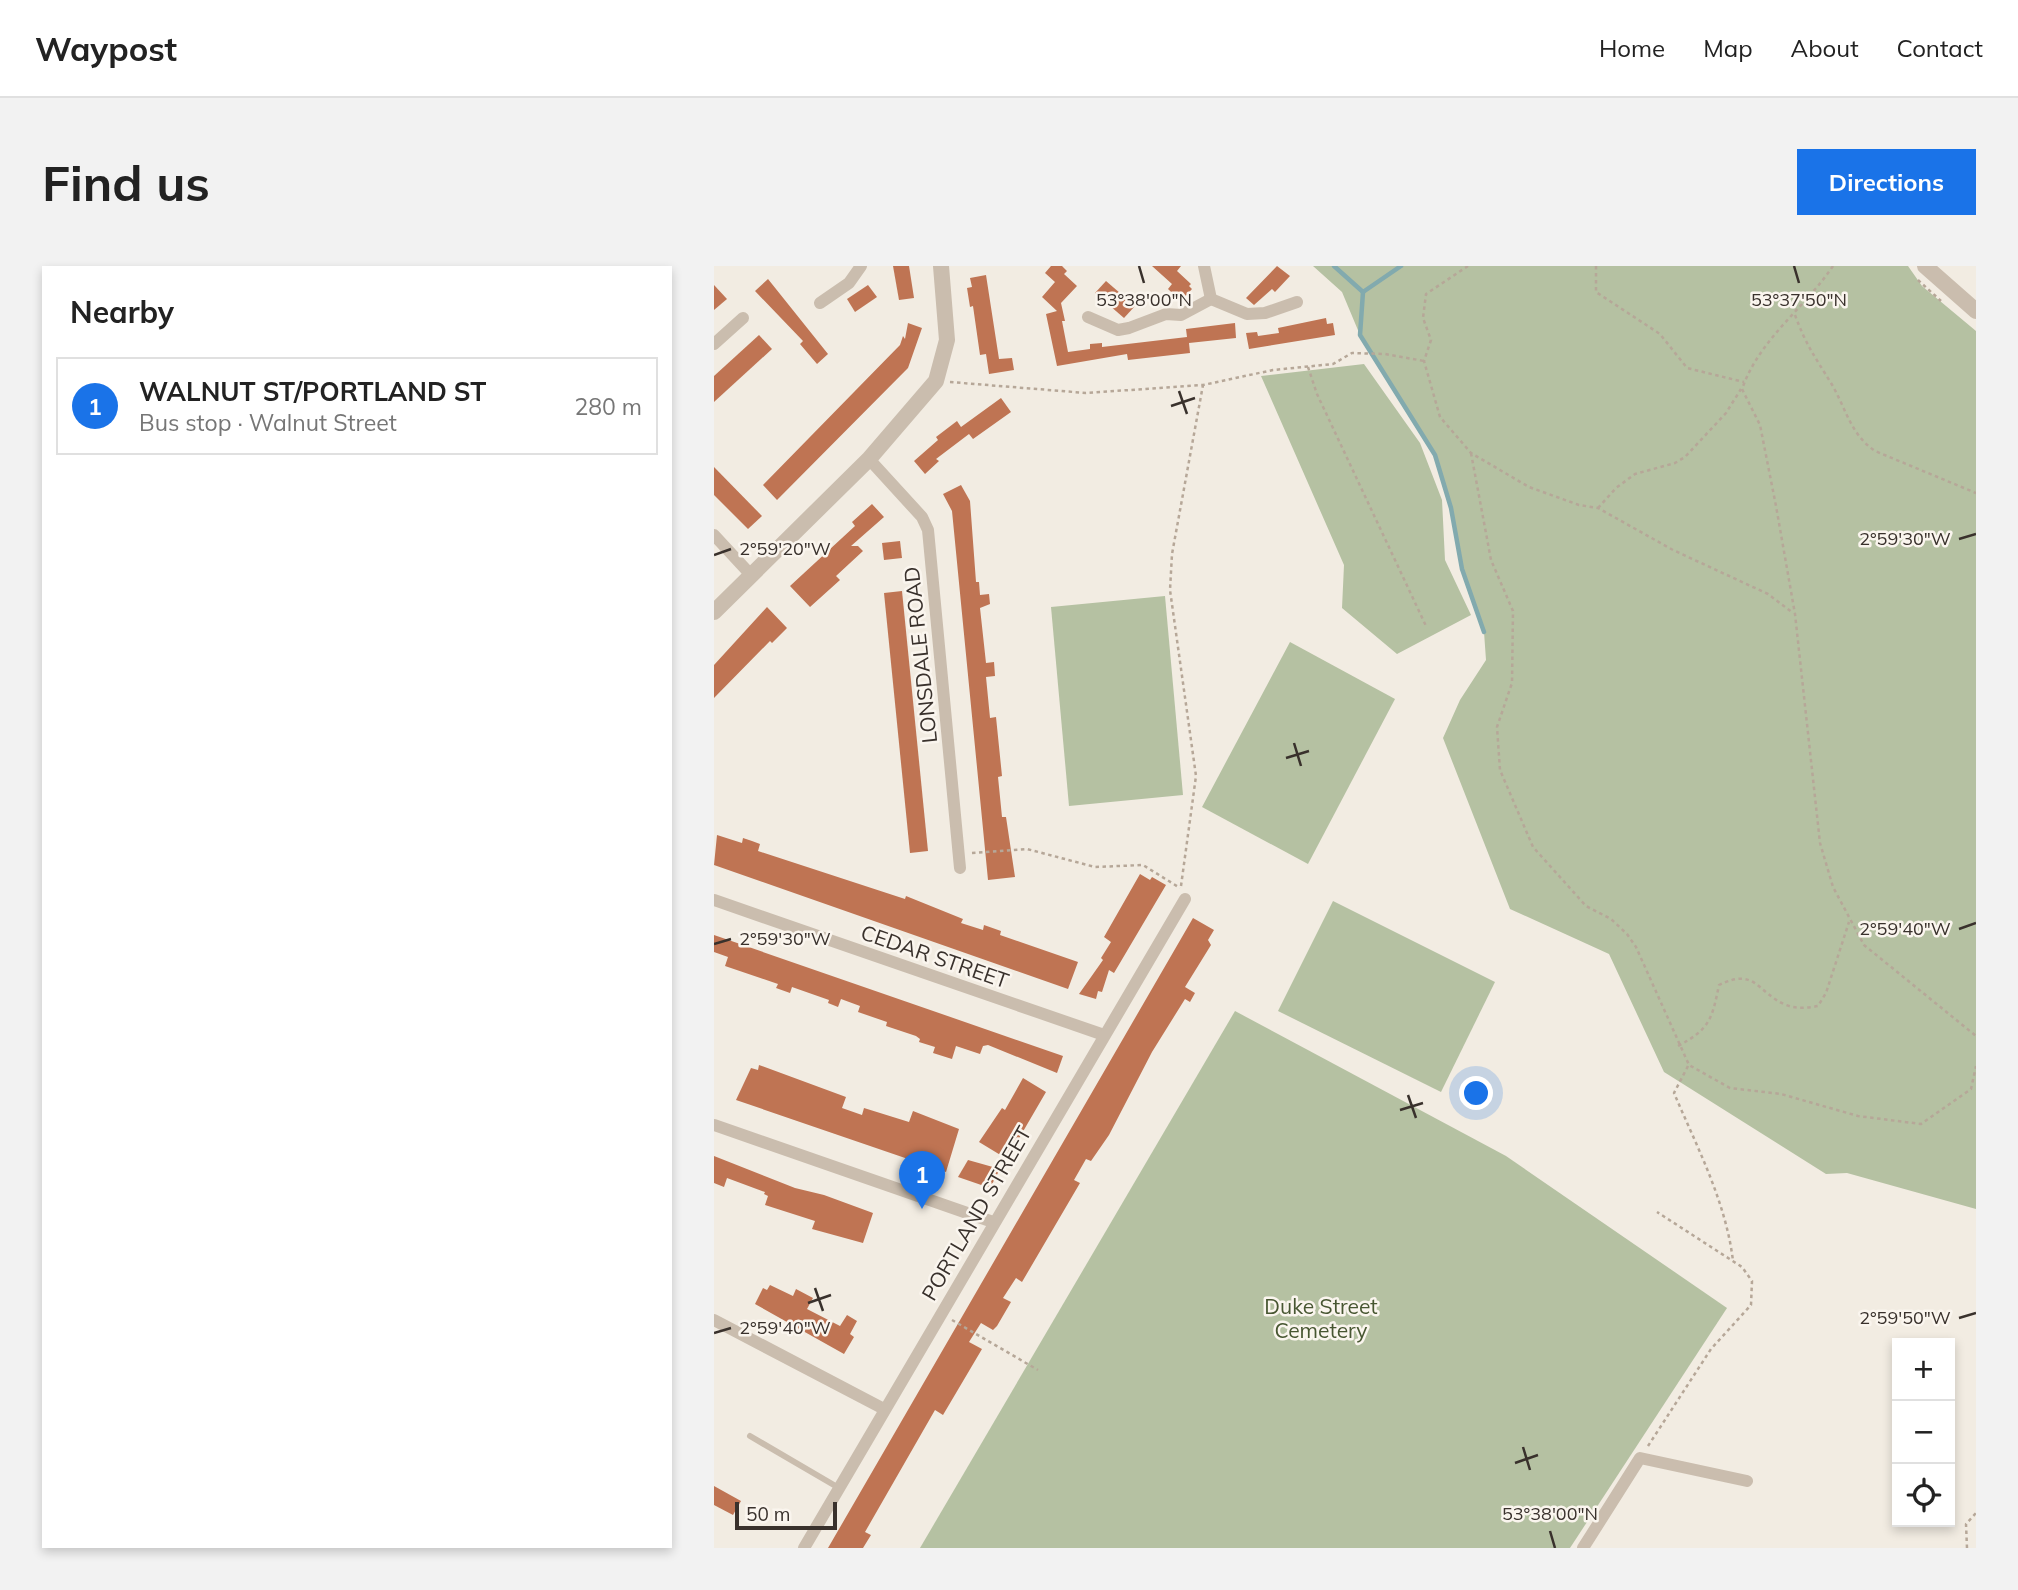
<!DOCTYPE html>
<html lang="en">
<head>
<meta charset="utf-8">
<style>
  :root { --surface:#fff; --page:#f2f2f2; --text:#222; --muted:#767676; --line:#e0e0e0; --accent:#1a73e8 }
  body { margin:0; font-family:Mulish,sans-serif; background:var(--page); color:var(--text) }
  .controls { position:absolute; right:21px; bottom:21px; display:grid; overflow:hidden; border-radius:0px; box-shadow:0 4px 10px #0003 }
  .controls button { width:63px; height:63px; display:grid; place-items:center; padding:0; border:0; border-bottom:2px solid var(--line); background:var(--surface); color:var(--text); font:35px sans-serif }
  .scale { position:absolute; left:21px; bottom:18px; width:102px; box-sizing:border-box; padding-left:7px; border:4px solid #39312c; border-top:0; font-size:19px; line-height:24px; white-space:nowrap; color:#39312c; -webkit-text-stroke:5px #faf5ee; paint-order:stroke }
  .you { position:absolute; left:763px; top:828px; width:24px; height:24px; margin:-18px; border:5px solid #fff; border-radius:50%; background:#1a73e8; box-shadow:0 0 0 10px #1a73e833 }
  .badge { display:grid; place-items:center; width:46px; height:46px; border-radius:50%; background:var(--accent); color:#fff; font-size:23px; font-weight:700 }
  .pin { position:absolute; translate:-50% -58px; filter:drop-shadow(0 2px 4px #0008) }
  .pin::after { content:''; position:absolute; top:37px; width:24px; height:21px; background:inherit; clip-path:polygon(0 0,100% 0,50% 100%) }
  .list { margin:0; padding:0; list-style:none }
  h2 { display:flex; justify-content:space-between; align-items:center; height:91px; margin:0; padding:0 28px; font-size:30px }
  h2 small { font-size:23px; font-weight:400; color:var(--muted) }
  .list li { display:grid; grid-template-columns:46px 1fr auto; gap:21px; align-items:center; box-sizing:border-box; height:98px; margin:0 14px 14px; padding:0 14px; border:2px solid var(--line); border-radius:0px }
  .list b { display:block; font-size:26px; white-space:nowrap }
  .list p { margin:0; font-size:23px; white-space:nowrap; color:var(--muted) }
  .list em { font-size:23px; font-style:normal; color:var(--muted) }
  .icon { flex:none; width:38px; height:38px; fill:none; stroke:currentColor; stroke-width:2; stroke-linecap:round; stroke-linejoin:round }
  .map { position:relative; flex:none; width:1262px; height:1282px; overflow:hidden; border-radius:0px }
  header { display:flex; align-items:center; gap:42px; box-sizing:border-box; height:98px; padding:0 35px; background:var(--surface); border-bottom:2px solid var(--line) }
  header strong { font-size:33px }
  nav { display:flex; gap:38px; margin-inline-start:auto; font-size:24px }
  .intro { display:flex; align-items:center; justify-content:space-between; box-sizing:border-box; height:168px; padding:0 42px }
  h1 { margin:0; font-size:49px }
  .button { padding:18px 32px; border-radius:0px; background:var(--accent); color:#fff; font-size:24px; font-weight:700 }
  main { display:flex; gap:42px; padding:0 42px }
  aside { flex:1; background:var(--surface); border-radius:0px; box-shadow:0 4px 10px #0003 }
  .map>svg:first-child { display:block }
  .green { fill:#b5c1a2 }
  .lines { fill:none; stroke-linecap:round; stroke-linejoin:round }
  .stream { stroke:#82aaae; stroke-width:4.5 }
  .building { fill:#bf7453 }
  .path { stroke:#b6a798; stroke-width:2.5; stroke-dasharray:3.5 3.5; stroke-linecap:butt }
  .service { stroke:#cabdae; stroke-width:6 }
  .minor { stroke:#cabdae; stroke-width:12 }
  .tertiary { stroke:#cabdae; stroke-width:16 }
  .ticks { fill:none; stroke:#39312c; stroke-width:2.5 }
  .labels { text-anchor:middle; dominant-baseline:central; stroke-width:5; stroke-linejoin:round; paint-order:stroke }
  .street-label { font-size:21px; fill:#39312c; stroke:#faf5ee }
  .park-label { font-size:21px; fill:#475631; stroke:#faf5ee }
  .ticks-label { font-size:18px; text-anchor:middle; fill:#39312c; stroke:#faf5ee; stroke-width:5; stroke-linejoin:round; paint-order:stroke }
</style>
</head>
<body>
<header>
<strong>Waypost</strong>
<nav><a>Home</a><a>Map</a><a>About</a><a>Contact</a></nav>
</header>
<div class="intro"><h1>Find us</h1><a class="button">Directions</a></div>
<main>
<aside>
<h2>Nearby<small></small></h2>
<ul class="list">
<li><span class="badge">1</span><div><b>WALNUT ST/PORTLAND ST</b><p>Bus stop · Walnut Street</p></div><em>280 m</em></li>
</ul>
</aside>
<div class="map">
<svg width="1262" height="1282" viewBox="0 0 1262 1282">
  <rect width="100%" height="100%" fill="#f2ece2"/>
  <g class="green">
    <polygon points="599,0 1194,0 1208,20 1262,65 1262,943 1133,907 1112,908 950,806 895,688 796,643 729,472 746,434 772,394 770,366 748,303 737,242 721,189 646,69 628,26"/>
    <polygon points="650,98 706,177 728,234 731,294 757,349 683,388 628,342 630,299 547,110"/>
    <polygon points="451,330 469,529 355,540 337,341"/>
    <polygon points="576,376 681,433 594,598 488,541"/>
    <polygon points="619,635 781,716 727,826 564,745"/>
    <polygon points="521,745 792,890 1013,1042 856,1282 206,1282"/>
  </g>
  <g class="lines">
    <g class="stream">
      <polyline points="620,0 649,26"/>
      <polyline points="649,26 646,69 721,189 737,242 748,303 770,366"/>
      <polyline points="649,26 687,0"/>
    </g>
  </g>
  <g class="building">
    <polygon points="179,0 195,0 200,32 185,34"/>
    <polygon points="337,0 348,0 353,5 350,8 363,20 347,37 351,55 348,55 354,86 376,83 376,78 388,77 388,81 473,71 472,63 521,57 522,72 475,77 476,87 414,94 413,88 343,100 332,48 343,45 328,31 341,16 331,7"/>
    <polygon points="438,0 467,0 463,5 477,18 475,20 478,23 467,35 454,23 458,18"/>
    <polygon points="563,0 576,10 561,26 558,23 540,39 532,32"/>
    <polygon points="272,9 285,93 298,92 300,104 275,108 272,88 266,89 259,40 256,41 253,22 258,21 256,12"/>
    <polygon points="54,13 114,88 103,98 86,78 89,75 41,25"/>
    <polygon points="392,15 421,40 410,52 381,27"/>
    <polygon points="0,19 13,33 0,44"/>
    <polygon points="154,19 163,31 141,46 133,33"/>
    <polygon points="612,52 613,58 619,57 621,69 535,83 532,67 543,66 544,70 565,67 564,62"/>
    <polygon points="194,57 208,62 194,102 63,234 49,219 186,79 189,70 191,73"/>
    <polygon points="45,69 58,83 0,136 0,110"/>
    <polygon points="287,132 297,146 259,173 255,168 222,193 225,195 211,208 200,195 224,174 222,171 243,155 247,161"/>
    <polygon points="0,201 48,250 34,263 0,229"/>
    <polygon points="247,219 256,235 262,316 265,316 266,329 275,328 276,338 266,342 272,397 280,396 281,410 272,411 276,452 282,451 288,510 284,511 288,551 292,551 301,611 274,614 238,245 229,228"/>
    <polygon points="158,238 170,251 137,280 144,280 149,285 122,310 126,314 96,341 76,320 141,260 138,256"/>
    <polygon points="186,275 188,292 170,294 168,277"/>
    <polygon points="188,325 214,585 196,587 170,327"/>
    <polygon points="53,341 73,362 58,377 56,375 0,432 0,399"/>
    <polygon points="3,569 28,577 29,572 38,575 46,578 44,585 191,633 192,630 249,653 247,657 269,664 270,659 287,665 286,669 364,696 354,723 0,599"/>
    <polygon points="426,608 436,614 438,611 452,619 400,707 395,704 388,726 384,725 382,733 365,728 389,694 387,692 397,676 390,671"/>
    <polygon points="479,652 500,664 494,674 497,679 471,721 481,727 476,736 471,733 438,786 395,869 377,895 372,893 360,914 366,917 308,1016 302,1012 289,1032 297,1036 283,1060 279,1064 267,1057 255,1076 268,1083 229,1149 221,1144 151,1266 157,1269 149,1282 114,1282"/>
    <polygon points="0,669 349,790 343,807 274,779 269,780 266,788 242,780 238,793 219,787 221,781 205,776 206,773 202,770 172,760 173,756 144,746 146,740 127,733 124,741 114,737 115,734 78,721 76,727 62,722 64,718 11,700 14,691 0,686"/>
    <polygon points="45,799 132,831 128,842 148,849 150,842 195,856 199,845 245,863 232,906 22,834 37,802 44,804"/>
    <polygon points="309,812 332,826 293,893 265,876 288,842 291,844"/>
    <polygon points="0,890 81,922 110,929 159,947 149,977 98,963 101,955 51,939 54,930 50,928 51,926 13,912 10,921 0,917"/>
    <polygon points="254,894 286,903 276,922 244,911"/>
    <polygon points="56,1019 79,1030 82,1023 99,1032 93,1043 126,1060 133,1049 143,1055 136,1068 140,1071 130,1088 41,1038 49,1022 53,1024"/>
    <polygon points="0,1220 27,1235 19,1249 0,1239"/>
  </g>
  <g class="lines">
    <g class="path">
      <polyline points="754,0 712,28 709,52 717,74 710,95 726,151 757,187 815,221 865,239 884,242 959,284 1054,328 1079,347"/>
      <polyline points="882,0 882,26 946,68 973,102 1030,116"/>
      <path d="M1119,0C1090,43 1046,72 1028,123L1046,159L1062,240L1081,348L1106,577L1119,621L1150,679L1262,770"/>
      <polyline points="1204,14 1227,35"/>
      <path d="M1081,49C1092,79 1101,91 1117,117C1132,142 1136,168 1161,185L1262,227"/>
      <polyline points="594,101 603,128 712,360"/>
      <polyline points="236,116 372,127 489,119 559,104 619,98 638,87 671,88 710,95"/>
      <polyline points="757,187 777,294 799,345 798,417 783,461 786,504 819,581 872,640 897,653 913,668 922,681 975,799 1016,822 1067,828 1144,850 1207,858 1257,823 1262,800"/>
      <polyline points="884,242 902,222 921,208 961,197 971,191 1012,147 1027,123"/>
      <polyline points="258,587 313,583 381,601 429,599 466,622"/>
      <polyline points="467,620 482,510 456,324 458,288 489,119"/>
      <path d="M964,780C996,763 998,753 1005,719C1042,701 1042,726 1072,739C1082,743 1094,742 1104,740L1112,727L1135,656"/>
      <path d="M974,800L960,827C983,881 1012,936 1019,995"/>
      <polyline points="238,1054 324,1104"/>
      <polyline points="934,1180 997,1083 1037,1039 1038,1015 1028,1001 943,946"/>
      <polyline points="1253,1282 1252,1258 1262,1247"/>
    </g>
    <polyline class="service" points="36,1170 125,1222"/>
    <g class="minor">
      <polyline points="490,0 497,33 533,48 551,47 583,36"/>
      <polyline points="106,37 135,17 147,0"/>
      <polyline points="374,51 404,64 415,62 452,48 467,49 497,33"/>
      <polyline points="0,78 29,52"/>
      <polyline points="155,193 208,251 214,264 246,602"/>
      <polyline points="0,269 37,309"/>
      <polyline points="0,634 390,769"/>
      <polyline points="0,859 279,956"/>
      <polyline points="0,1054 170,1143"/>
      <polyline points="90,1282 471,633"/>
      <polyline points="869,1282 926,1192 1033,1215"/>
    </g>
    <g class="tertiary">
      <polyline points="1211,0 1262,45"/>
      <polyline points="0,346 155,193 222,115 233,74 227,0"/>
    </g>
  </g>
  <path class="ticks" d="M425,0L430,17M1080,0L1085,17M465,125L473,148M457,140L481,132M1245,273L1262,268M0,289L17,283M580,477L587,500M572,492L595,485M1245,663L1262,657M0,678L17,673M694,829L702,852M686,844L709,837M101,1022L109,1045M94,1037L117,1029M1245,1052L1262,1047M0,1067L17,1062M809,1181L816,1204M801,1197L824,1189M836,1265L841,1282"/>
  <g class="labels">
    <g class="street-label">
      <text transform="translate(206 389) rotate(-96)">LONSDALE ROAD</text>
      <text transform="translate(221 690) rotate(19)">CEDAR STREET</text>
      <text transform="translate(262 947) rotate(-60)">PORTLAND STREET</text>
    </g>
    <g class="park-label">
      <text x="607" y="1040">Duke Street<tspan x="607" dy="24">Cemetery</tspan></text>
    </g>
  </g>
  <g class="ticks-label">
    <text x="430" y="40">53°38'00"N</text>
    <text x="1085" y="40">53°37'50"N</text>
    <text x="1191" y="279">2°59'30"W</text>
    <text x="71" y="289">2°59'20"W</text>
    <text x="1191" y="669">2°59'40"W</text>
    <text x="71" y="679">2°59'30"W</text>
    <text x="1191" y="1058">2°59'50"W</text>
    <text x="71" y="1068">2°59'40"W</text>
    <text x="836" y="1254">53°38'00"N</text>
  </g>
</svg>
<div class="controls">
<button>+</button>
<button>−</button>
<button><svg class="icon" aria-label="locate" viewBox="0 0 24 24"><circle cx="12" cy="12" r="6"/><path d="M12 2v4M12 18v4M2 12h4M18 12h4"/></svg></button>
</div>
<div class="scale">50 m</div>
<div class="you"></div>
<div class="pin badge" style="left:208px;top:943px">1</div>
</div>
</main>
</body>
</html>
